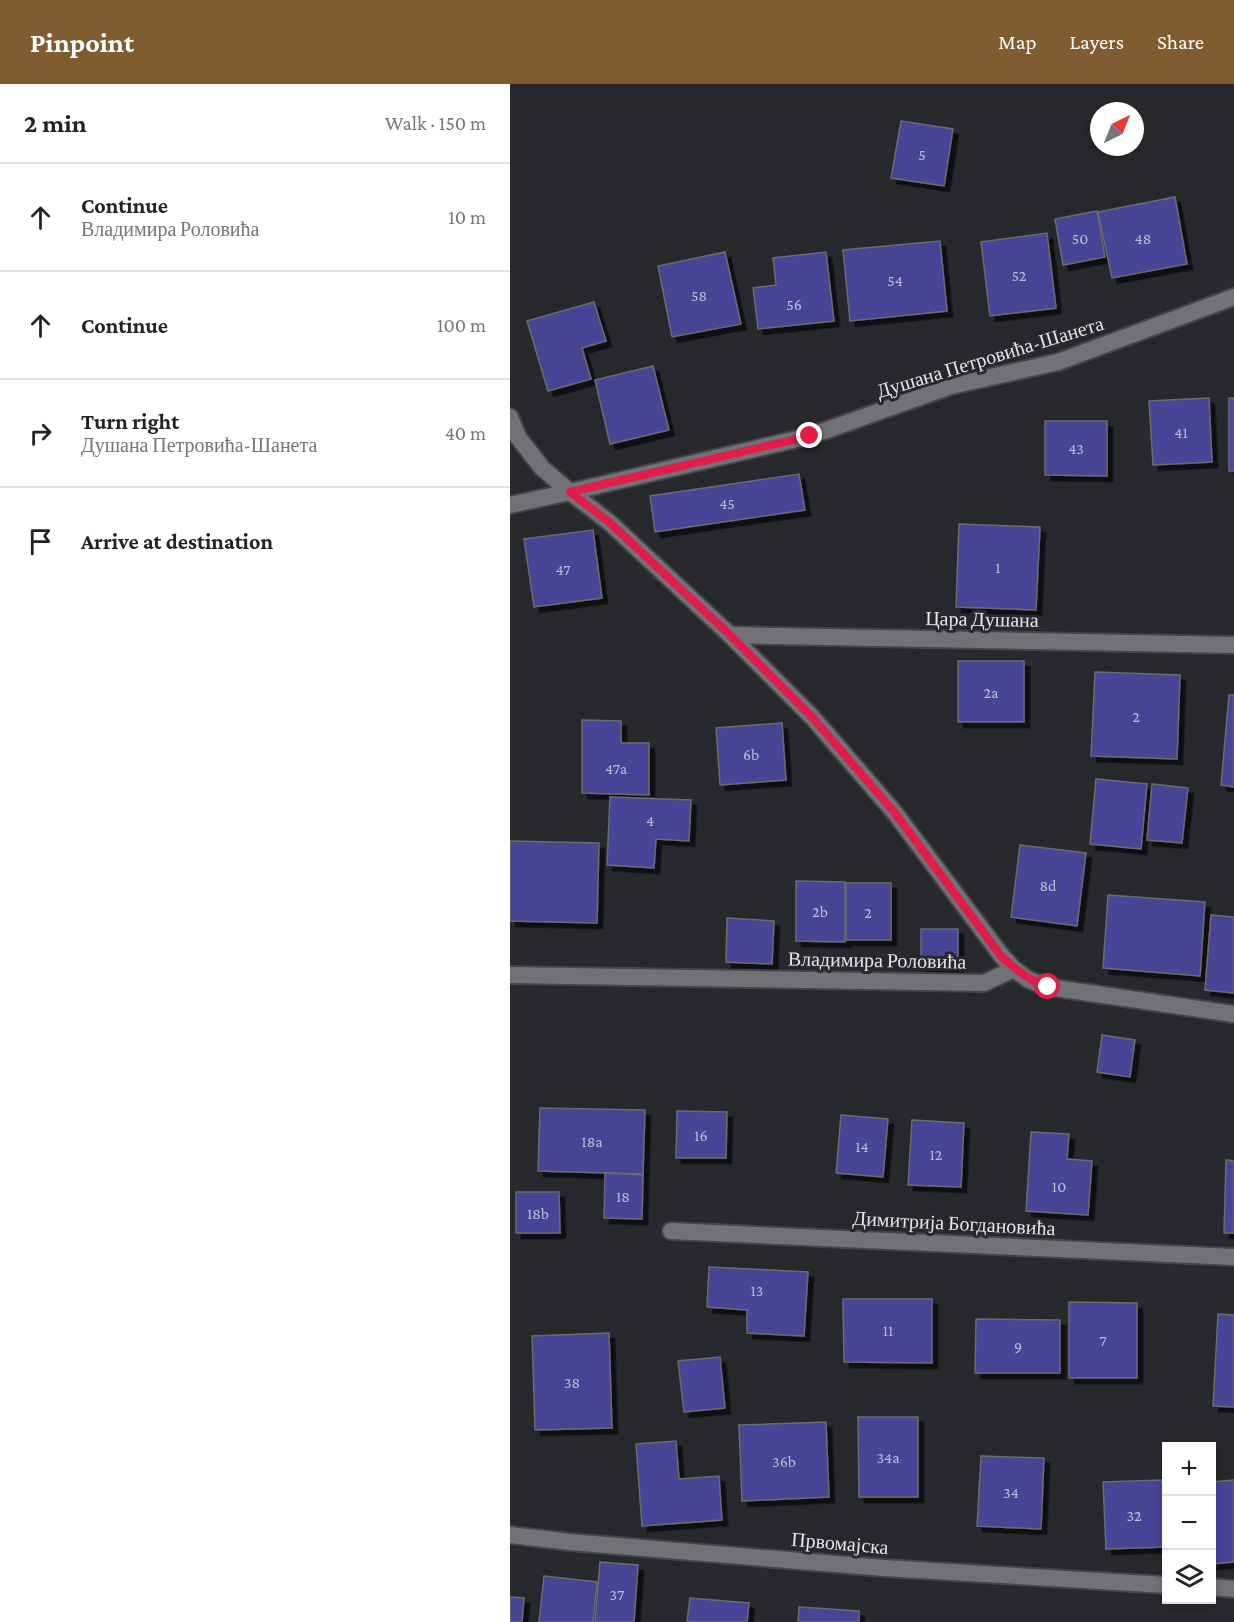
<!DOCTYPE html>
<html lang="en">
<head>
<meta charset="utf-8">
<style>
  :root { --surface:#fff; --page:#f2f2f2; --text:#222; --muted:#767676; --line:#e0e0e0; --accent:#7f5d30 }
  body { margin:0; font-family:"Crimson Pro",serif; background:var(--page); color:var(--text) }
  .controls { position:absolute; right:18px; bottom:18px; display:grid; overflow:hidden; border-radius:0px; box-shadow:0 3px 9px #0003 }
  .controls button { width:54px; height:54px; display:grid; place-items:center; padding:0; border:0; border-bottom:2px solid var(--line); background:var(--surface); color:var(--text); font:30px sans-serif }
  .compass { position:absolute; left:580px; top:18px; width:54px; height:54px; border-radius:50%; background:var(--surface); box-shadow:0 3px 9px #0003; rotate:43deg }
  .stop { position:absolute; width:18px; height:18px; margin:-14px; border:4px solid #e11d48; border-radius:50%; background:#fff }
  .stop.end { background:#e11d48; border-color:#fff; box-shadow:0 2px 6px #0008 }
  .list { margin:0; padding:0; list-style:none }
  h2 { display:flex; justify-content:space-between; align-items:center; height:78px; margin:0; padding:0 24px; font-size:26px }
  h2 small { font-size:20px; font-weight:400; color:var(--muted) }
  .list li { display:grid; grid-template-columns:39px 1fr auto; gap:18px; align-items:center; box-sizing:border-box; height:108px; padding:0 24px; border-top:2px solid var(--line) }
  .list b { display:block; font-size:22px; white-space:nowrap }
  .list p { margin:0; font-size:20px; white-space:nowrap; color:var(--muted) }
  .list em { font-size:20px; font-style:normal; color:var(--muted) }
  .icon { flex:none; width:33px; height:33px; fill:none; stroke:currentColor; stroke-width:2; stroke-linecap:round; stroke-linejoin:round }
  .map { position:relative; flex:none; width:724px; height:1538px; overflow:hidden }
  header { display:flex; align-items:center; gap:36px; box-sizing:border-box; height:84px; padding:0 30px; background:var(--accent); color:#fff }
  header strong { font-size:28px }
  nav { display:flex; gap:33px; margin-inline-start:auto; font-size:21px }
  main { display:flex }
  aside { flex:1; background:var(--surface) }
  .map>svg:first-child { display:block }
  .building { fill:#464595; stroke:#6a6b70; stroke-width:1.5; filter:url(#shadow) }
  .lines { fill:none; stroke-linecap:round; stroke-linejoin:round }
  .minor-casing { stroke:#444449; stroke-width:20 }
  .tertiary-casing { stroke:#444449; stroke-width:20 }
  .minor { stroke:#717277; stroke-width:16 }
  .tertiary { stroke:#717277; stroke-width:16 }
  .route { stroke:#e11d48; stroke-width:8 }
  .labels { text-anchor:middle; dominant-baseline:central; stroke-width:6; stroke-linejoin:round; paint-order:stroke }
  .number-label { font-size:16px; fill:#bdbed4 }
  .street-label { font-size:20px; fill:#e5e6e9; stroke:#28292d }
</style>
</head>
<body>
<header>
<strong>Pinpoint</strong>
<nav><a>Map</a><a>Layers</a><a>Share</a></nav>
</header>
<main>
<aside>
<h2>2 min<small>Walk · 150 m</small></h2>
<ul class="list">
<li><svg class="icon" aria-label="ahead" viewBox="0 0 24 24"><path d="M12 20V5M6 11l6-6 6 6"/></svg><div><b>Continue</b><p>Владимира Роловића</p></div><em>10 m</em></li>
<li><svg class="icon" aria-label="ahead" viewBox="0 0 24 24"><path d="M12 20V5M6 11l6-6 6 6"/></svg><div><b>Continue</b></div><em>100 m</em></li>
<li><svg class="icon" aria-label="right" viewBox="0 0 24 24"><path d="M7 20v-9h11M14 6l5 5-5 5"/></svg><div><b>Turn right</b><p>Душана Петровића-Шанета</p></div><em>40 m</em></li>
<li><svg class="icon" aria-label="arrive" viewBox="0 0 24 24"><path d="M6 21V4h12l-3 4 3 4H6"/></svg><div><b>Arrive at destination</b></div></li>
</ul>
</aside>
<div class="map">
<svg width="724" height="1538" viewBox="0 0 724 1538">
  <defs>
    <filter id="shadow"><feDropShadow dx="5.5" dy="5.5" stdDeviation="0" flood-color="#0009"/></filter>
  </defs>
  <rect width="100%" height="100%" fill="#28292d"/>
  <g class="building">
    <polygon points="391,37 443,45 434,102 381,94"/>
    <polygon points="665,113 677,180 602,194 588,128"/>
    <polygon points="587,127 595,173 553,181 545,135"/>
    <polygon points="537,149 546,224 480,232 471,158"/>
    <polygon points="430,157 437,227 340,237 333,166"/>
    <polygon points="215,168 231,240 162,253 148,182"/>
    <polygon points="316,168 324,237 248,245 243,204 266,201 263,174"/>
    <polygon points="84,218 96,257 72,264 81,295 38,307 17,237"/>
    <polygon points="143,282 159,346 100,360 85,296"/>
    <polygon points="699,314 702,378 643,381 639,317"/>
    <rect x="719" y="314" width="5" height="73"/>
    <polygon points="535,337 597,337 597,392 535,391"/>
    <polygon points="289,390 295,426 145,448 140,412"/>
    <polygon points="449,440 530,443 526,526 446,523"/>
    <polygon points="83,446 92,514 24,523 14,455"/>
    <rect x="448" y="577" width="66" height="61"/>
    <polygon points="585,588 670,591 667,675 581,672"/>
    <polygon points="719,611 724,611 724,703 711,701"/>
    <polygon points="72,636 111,637 111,659 139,659 139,711 72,709"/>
    <polygon points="272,639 276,696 210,701 206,644"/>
    <polygon points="586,695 637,700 631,765 580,760"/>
    <polygon points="642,700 678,704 672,759 637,756"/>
    <polygon points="100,713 181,716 179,757 146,755 144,784 97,781"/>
    <polygon points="0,757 89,759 87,839 0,837"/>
    <polygon points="510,761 576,769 567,842 501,833"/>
    <polygon points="286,797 335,798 335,858 286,857"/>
    <rect x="336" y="799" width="45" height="57"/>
    <polygon points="598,811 695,818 690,892 593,884"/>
    <polygon points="701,831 724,833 724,909 695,906"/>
    <polygon points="217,834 264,837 262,880 216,878"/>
    <rect x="411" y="845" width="37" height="39"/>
    <polygon points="592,951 625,956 620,993 587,988"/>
    <polygon points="30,1024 135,1026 133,1090 28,1087"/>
    <polygon points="167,1027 217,1028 216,1074 166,1074"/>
    <polygon points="331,1031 378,1035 373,1093 326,1089"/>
    <polygon points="402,1036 454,1039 451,1103 398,1101"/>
    <polygon points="521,1048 559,1050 557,1075 582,1077 578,1131 516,1127"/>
    <polygon points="716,1076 724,1077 724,1149 714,1149"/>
    <polygon points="95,1089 133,1091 132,1135 94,1134"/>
    <polygon points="6,1108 49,1108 50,1149 6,1149"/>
    <polygon points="199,1183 298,1188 294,1252 237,1249 237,1226 197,1223"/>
    <polygon points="333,1215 422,1215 422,1279 334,1278"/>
    <polygon points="559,1218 627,1219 627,1294 559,1294"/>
    <polygon points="708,1230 724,1231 724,1323 703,1322"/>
    <polygon points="466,1235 550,1236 550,1289 465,1289"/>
    <polygon points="99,1249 102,1344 25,1346 22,1252"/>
    <polygon points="210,1273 215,1324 174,1328 168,1277"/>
    <polygon points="348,1333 408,1333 408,1413 349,1413"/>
    <polygon points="316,1338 319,1413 232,1417 229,1341"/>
    <polygon points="166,1357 169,1395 209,1392 212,1436 132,1442 126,1360"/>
    <polygon points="471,1372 534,1374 531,1445 467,1442"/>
    <polygon points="652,1396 656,1463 596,1465 593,1398"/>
    <polygon points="724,1396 724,1478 702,1480 702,1398"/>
    <polygon points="90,1478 128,1481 124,1538 85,1538"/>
    <polygon points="34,1492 87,1498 83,1538 29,1538"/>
    <polygon points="0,1513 14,1514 12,1538 0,1538"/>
    <polygon points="180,1514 239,1519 237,1538 177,1538"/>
    <polygon points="289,1523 349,1527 349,1538 288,1538"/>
  </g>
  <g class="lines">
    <defs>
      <g id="minor">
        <polyline points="0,421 60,408 300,352 441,302 548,278 724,213"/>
        <polyline points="220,551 724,561"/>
        <polyline points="0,891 474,899 504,885"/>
        <polyline points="161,1147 724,1173"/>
        <polyline points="0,1451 60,1458 374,1484 656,1501"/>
        <polyline points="702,1503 724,1505"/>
      </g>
      <polyline id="tertiary" points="0,333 8,353 32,384 60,408 99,438 220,551 303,634 385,729 491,871 504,885 519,896 538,903 724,930"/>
    </defs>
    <use href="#minor" class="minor-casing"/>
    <use href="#tertiary" class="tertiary-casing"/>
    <use href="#minor" class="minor"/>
    <use href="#tertiary" class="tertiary"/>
  </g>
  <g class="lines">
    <path class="route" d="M300,352L60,408L99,438L220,551L303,634L385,729L491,872C508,888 516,894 538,903"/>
  </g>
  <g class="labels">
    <g class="number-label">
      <text x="412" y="70">5</text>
      <text x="570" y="154">50</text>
      <text x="633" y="154">48</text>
      <text x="509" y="191">52</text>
      <text x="385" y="196">54</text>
      <text x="189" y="211">58</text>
      <text x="284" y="220">56</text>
      <text x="671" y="348">41</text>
      <text x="566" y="364">43</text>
      <text x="217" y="419">45</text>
      <text x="488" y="483">1</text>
      <text x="53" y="485">47</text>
      <text x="481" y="608">2a</text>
      <text x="626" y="632">2</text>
      <text x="241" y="670">6b</text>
      <text x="106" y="684">47a</text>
      <text x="140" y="736">4</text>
      <text x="538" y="801">8d</text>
      <text x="310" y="827">2b</text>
      <text x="358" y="828">2</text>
      <text x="191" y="1051">16</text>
      <text x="82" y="1057">18a</text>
      <text x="352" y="1062">14</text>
      <text x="426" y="1070">12</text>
      <text x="549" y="1102">10</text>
      <text x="113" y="1112">18</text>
      <text x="28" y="1129">18b</text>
      <text x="247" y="1206">13</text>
      <text x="378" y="1246">11</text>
      <text x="593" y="1256">7</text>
      <text x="508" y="1262">9</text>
      <text x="62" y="1298">38</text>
      <text x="378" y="1373">34a</text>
      <text x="274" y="1377">36b</text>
      <text x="501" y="1408">34</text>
      <text x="624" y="1431">32</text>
      <text x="107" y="1510">37</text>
    </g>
    <g class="street-label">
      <text transform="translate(480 273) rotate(-17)">Душана Петровића-Шанета</text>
      <text transform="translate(472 535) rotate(1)">Цара Душана</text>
      <text transform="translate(367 876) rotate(1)">Владимира Роловића</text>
      <text transform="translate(444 1139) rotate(3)">Димитрија Богдановића</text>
      <text transform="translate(330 1459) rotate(5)">Првомајска</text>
    </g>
  </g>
</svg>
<div class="controls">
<button>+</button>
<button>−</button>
<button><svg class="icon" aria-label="layers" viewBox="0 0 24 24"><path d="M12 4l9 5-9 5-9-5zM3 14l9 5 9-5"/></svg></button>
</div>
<svg class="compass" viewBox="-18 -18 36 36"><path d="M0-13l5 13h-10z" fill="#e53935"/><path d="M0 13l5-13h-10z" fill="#767676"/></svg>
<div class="stop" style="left:538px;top:903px"></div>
<div class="stop end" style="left:300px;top:352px"></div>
</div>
</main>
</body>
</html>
